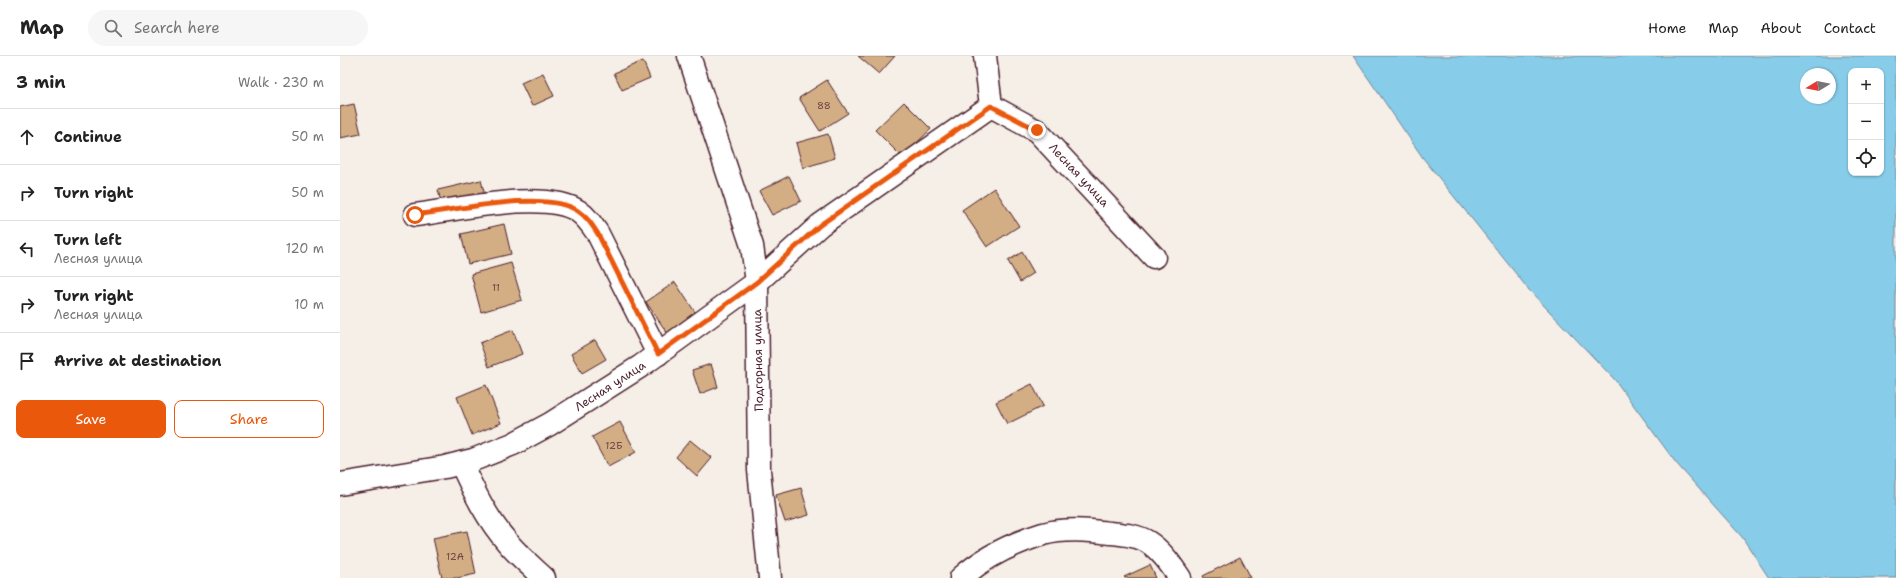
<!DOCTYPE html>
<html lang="en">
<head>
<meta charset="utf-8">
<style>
  :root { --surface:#fff; --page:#f6f6f6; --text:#222; --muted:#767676; --line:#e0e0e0; --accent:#ea580c }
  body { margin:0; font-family:"Shantell Sans",sans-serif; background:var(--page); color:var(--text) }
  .controls { position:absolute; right:12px; top:12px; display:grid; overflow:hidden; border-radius:8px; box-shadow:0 1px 3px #0004 }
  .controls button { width:36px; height:36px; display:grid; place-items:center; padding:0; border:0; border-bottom:1px solid var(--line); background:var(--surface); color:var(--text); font:20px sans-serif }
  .compass { position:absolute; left:1460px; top:12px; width:36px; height:36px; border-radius:50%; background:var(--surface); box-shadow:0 1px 3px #0004; rotate:260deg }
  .stop { position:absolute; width:12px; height:12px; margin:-9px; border:3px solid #ea580c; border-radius:50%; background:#fff }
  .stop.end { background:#ea580c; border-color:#fff; box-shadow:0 1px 4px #0008 }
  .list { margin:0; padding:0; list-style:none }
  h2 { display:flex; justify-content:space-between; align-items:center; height:52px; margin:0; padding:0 16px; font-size:17px }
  h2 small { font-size:13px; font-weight:400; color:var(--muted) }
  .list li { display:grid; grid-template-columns:26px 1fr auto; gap:12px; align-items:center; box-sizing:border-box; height:56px; padding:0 16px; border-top:1px solid var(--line) }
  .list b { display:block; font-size:15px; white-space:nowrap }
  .list p { margin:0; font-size:13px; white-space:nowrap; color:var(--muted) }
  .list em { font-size:13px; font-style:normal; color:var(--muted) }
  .actions { display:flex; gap:8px; padding:12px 16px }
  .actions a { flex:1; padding:9px 0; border:1px solid var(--accent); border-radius:8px; text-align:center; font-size:14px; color:var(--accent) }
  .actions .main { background:var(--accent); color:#fff }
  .icon { flex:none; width:22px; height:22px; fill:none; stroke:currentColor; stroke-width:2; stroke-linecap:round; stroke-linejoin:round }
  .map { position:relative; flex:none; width:1556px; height:522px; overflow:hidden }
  header { display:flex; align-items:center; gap:24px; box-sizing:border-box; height:56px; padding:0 20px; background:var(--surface); border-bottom:1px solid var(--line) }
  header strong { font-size:19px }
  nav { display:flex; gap:22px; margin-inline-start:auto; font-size:14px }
  .search { width:280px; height:36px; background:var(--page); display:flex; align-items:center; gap:10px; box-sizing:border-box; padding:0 14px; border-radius:22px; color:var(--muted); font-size:15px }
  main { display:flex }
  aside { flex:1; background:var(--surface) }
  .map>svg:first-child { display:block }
  .water { fill:#87cce8; stroke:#6f879c; fill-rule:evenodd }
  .building { fill:#d3ae85; stroke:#4a1f2b }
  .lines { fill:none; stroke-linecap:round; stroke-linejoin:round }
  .minor-casing { stroke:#4a1f2b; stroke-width:25 }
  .minor { stroke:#fff; stroke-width:22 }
  .route { stroke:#ea580c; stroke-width:5 }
  .labels { text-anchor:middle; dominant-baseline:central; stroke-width:3; stroke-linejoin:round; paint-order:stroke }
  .number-label { font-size:10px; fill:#6c4342 }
  .street-label { font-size:12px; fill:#4a1f2b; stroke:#fff }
</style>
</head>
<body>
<header>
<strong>Map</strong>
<div class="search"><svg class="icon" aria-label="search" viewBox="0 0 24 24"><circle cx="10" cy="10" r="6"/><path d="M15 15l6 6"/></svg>Search here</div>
<nav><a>Home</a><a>Map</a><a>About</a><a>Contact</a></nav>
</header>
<main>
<aside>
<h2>3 min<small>Walk · 230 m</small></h2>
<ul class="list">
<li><svg class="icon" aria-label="ahead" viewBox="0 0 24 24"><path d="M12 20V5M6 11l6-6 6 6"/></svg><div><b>Continue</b></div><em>50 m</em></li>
<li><svg class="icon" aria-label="right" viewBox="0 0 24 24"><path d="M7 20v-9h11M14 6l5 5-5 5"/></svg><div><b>Turn right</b></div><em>50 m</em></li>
<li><svg class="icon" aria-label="left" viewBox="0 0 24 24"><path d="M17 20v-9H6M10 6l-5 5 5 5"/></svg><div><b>Turn left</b><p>Лесная улица</p></div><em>120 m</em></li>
<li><svg class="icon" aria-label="right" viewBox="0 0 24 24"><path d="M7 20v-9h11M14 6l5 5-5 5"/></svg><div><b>Turn right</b><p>Лесная улица</p></div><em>10 m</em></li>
<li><svg class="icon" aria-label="arrive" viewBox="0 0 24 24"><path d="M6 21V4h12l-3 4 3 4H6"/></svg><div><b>Arrive at destination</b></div></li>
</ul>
<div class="actions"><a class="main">Save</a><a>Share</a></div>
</aside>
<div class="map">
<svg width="1556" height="522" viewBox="0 0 1556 522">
  <rect width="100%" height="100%" fill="#f6efe7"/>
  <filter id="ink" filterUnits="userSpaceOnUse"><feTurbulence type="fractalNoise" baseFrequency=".025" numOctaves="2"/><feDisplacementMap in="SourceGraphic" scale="8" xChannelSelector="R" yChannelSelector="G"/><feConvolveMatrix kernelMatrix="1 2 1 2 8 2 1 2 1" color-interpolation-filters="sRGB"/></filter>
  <g filter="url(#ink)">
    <path class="water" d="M1013,0H1556V522H1429L1402,481L1336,407L1275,324L1189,234L1083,102ZM1511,15H1541V117H1511ZM1466,18H1490V42H1466Z"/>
    <g class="building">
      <polygon points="518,0 555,0 539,18"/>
      <polygon points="303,5 310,22 282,34 274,17"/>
      <polygon points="203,17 214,40 192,50 181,27"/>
      <polygon points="487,24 508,57 480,75 459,42"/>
      <polygon points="564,46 591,73 562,101 535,74"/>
      <polygon points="14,48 21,78 0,82 0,51"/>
      <polygon points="488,78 495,102 463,112 456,87"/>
      <polygon points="449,120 461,145 432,159 419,135"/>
      <polygon points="141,124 145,140 102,150 98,134"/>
      <polygon points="654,132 679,170 647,191 622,154"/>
      <polygon points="164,168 171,198 128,208 121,178"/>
      <polygon points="682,196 694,217 680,226 668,205"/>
      <polygon points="171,207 182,244 141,256 131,218"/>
      <polygon points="335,226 359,262 330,281 306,246"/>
      <polygon points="173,274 182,298 149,311 140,287"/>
      <polygon points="255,284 266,303 242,317 231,298"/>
      <polygon points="371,308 378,331 360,338 352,314"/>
      <polygon points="692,328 703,350 667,368 656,346"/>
      <polygon points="146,329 161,367 132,379 117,341"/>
      <polygon points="280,366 296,396 268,411 252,381"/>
      <polygon points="350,384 372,402 357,420 336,401"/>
      <polygon points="461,432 469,459 445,466 436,439"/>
      <polygon points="127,475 136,518 117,522 102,522 93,482"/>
      <polygon points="900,501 911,522 864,522 863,520"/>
      <polygon points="810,509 816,522 785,522 784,521"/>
    </g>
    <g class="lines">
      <defs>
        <g id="minor">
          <polyline points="349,0 412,190 417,226 419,414 430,522"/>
          <polyline points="645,0 651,50"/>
          <path d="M75,159C114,154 207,133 238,155C247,161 252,169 258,178L318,298"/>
          <path d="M121,407C134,436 147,463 168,487C179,500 192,511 204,522"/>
          <polyline points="0,428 105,411 133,404 173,388 210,368 301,310 417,226 480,169 651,50 697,75 814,201"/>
          <path d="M621,522C643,502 674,487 703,478C724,472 749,474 770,477C782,478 797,479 808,486C822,495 831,509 840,522"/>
        </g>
      </defs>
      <use href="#minor" class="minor-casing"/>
      <use href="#minor" class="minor"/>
    </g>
  </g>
  <g class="lines" filter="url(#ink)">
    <path class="route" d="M75,159C114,154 207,133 238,155C247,161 252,169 258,178L318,298L417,226L480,169L651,50L697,74"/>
  </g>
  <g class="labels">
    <g class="number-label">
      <text x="484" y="49">88</text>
      <text x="156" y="231">11</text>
      <text x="274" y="389">12Б</text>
      <text x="115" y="500">12А</text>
    </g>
    <g class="street-label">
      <text transform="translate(739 119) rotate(47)">Лесная улица</text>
      <text transform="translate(418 304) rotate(-91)">Подгорная улица</text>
      <text transform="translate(270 330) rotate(-33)">Лесная улица</text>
    </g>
  </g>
</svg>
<div class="controls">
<button>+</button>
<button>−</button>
<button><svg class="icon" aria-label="locate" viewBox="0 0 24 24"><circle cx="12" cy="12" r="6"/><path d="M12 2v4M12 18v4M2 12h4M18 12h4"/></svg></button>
</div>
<svg class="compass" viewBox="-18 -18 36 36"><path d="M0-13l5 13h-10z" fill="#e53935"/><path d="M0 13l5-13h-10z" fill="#767676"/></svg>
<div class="stop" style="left:75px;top:159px"></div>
<div class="stop end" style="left:697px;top:74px"></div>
</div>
</main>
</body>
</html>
